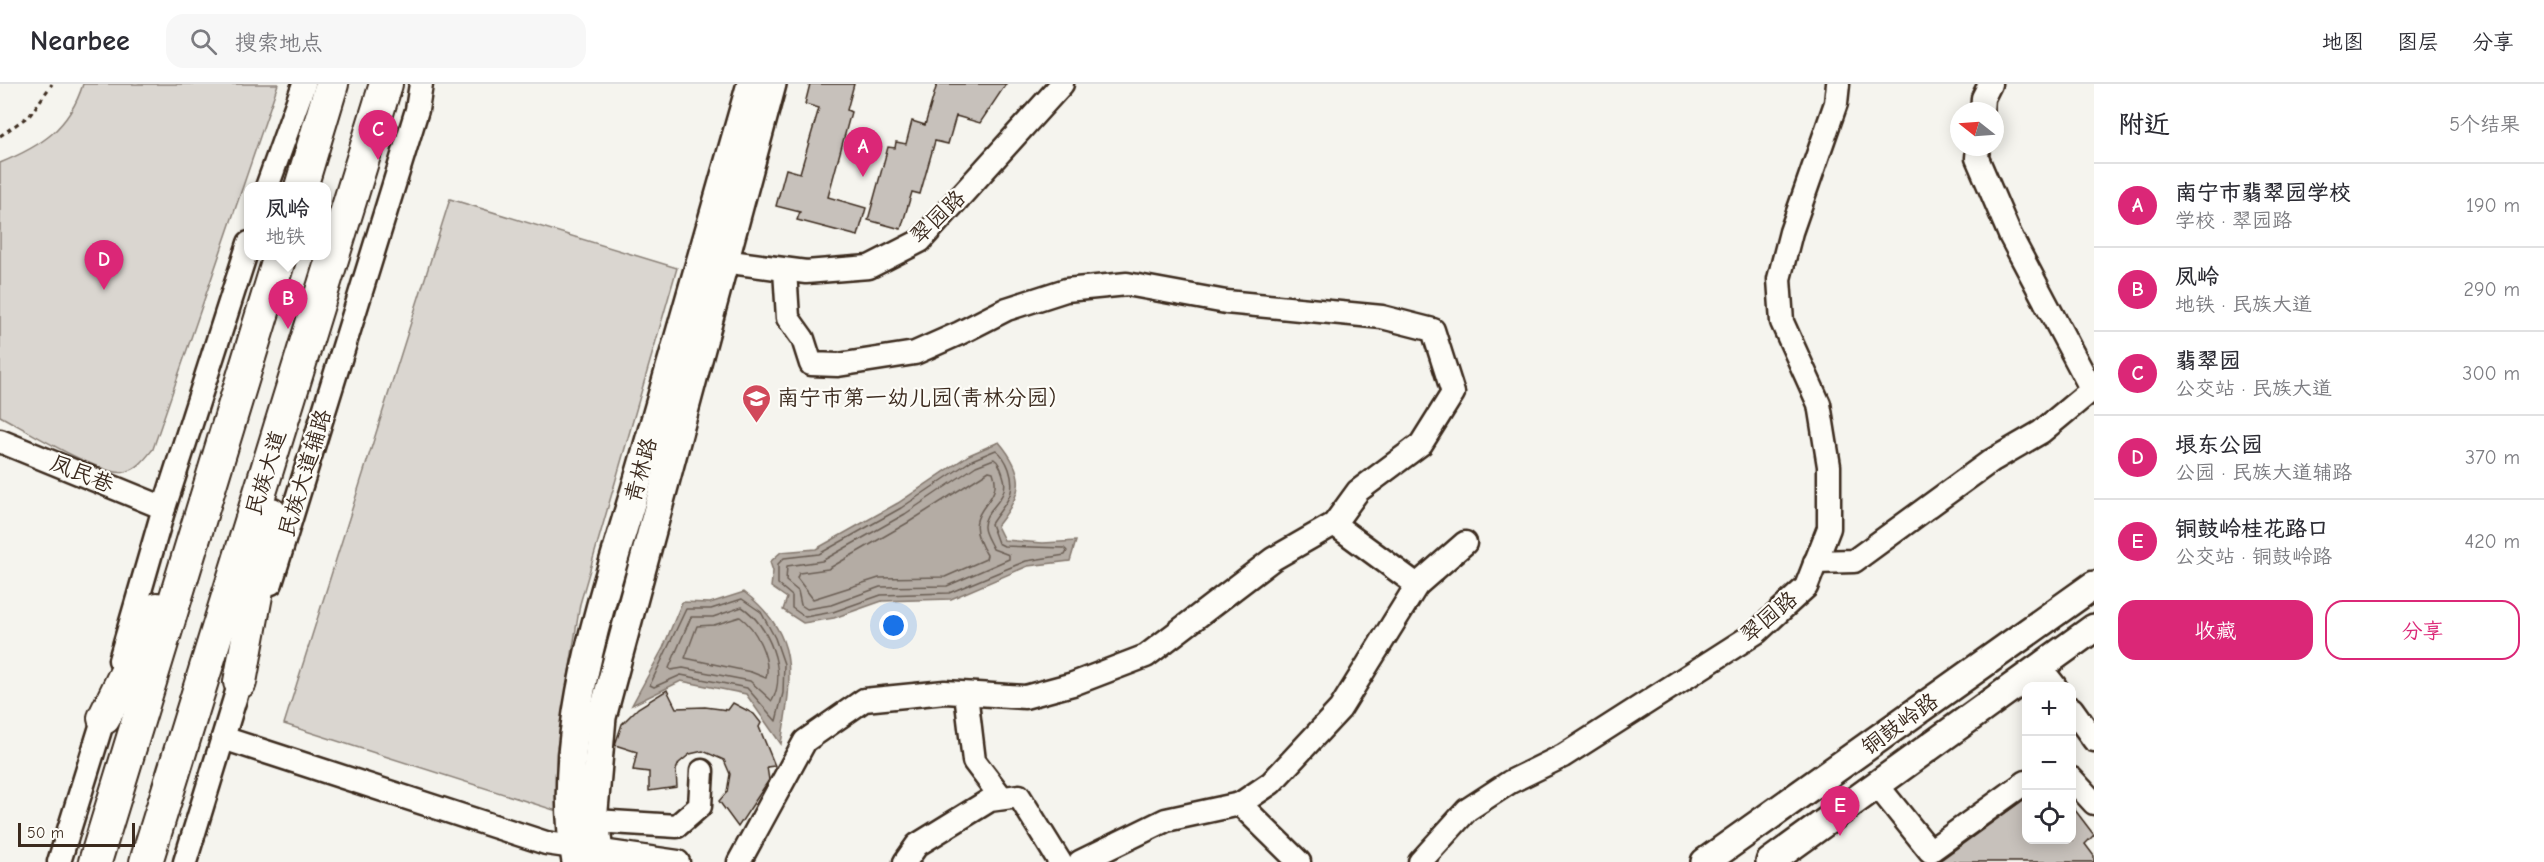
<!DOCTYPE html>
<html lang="zh">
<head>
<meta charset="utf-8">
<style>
  :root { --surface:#fff; --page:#f7f7f7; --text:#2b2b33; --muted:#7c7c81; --line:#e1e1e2; --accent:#db2777 }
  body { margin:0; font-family:"Comic Neue","LXGW WenKai TC",sans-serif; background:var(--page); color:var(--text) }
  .controls { position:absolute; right:18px; bottom:18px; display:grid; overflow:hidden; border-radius:12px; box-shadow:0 3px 15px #0003 }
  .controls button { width:54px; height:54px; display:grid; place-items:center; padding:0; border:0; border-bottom:2px solid var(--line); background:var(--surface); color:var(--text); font:30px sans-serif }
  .compass { position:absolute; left:1950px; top:18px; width:54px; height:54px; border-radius:50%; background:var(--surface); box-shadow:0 3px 15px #0003; rotate:287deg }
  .scale { position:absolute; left:18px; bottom:15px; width:117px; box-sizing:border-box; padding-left:6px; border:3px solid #3b2a1e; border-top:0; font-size:16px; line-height:21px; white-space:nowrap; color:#3b2a1e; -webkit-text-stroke:4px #fdfcf7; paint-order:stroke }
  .you { position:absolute; left:894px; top:542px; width:21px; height:21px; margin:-15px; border:4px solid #fff; border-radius:50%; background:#1a73e8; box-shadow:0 0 0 9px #1a73e833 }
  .badge { display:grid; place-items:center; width:39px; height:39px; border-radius:50%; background:var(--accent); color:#fff; font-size:20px; font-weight:700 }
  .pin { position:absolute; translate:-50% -50px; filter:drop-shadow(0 2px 3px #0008) }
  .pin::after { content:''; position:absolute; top:32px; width:21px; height:18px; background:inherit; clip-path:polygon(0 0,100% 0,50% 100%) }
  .popup { position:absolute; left:244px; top:98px; width:87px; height:78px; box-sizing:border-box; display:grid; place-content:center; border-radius:12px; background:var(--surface); filter:drop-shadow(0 2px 4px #0005); font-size:20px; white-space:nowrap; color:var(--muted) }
  .popup b { font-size:22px; color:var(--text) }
  .popup::after { content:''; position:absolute; left:50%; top:100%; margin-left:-12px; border:12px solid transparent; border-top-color:var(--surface) }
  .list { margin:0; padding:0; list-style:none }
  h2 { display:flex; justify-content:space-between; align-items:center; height:78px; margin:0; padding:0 24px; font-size:26px }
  h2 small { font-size:20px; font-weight:400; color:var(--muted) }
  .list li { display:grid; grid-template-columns:39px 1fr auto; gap:18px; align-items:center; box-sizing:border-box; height:84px; padding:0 24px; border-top:2px solid var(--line) }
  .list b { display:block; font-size:22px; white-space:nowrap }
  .list p { margin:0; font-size:20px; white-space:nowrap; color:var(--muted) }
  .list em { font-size:20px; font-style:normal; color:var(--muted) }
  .actions { display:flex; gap:12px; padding:18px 24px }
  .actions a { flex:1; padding:14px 0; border:2px solid var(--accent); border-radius:18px; text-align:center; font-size:21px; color:var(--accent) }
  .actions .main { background:var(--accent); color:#fff }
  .icon { flex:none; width:33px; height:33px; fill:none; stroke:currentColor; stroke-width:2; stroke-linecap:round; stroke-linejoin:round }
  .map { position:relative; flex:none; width:2094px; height:778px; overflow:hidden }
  header { display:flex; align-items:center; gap:36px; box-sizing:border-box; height:84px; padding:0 30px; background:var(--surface); border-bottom:2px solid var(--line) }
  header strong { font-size:28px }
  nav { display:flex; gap:33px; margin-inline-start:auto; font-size:21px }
  .search { width:420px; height:54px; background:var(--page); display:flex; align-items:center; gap:15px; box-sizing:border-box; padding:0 21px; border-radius:18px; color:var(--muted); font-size:22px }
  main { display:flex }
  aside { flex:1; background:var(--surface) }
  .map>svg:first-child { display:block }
  .green { fill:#dad6d0; stroke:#8a8077; stroke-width:1.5 }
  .water { fill:#b4aca4; stroke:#84786e; stroke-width:1.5 }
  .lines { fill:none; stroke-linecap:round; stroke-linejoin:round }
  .shore { stroke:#6b5e54; stroke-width:1.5 }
  .building { fill:#c7c1bb; stroke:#3b2a1e; stroke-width:1.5 }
  .minor-casing { stroke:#3b2a1e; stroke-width:27 }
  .major-casing { stroke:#3b2a1e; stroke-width:32 }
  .highway-casing { stroke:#3b2a1e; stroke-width:36 }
  .path { stroke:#3b2a1e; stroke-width:3; stroke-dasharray:4.5 4.5; stroke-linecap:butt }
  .minor { stroke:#fdfcf7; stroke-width:22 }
  .major { stroke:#fdfcf7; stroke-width:27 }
  .highway { stroke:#fdfcf7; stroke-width:32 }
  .labels { text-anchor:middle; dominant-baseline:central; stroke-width:4.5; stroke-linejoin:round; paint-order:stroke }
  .street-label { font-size:22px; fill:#3b2a1e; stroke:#fdfcf7 }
  .poi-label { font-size:22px; fill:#3b2a1e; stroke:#fdfcf7; text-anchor:start }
</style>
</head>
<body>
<header>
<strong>Nearbee</strong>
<div class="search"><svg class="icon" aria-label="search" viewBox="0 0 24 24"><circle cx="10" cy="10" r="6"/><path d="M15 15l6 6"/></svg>搜索地点</div>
<nav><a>地图</a><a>图层</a><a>分享</a></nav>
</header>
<main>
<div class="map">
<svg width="2094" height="778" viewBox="0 0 2094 778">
  <rect width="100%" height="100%" fill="#f5f4ee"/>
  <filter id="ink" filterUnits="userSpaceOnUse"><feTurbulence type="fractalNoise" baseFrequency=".0167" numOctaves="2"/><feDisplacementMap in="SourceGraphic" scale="12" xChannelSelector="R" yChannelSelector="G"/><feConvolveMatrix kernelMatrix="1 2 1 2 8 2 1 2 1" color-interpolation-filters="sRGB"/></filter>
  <g filter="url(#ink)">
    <g class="green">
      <path d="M83,0H278L153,365C145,375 138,385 125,388C104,394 23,344 0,332V79C41,62 69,45 83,0Z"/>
      <polygon points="450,115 677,184 580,520 556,670 557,727 284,640"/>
    </g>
    <g class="water">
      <path d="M999,358C1027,391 1023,410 997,442L1004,456L1043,459L1076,457L1070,477L1028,482L951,515L882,517L834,534L803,539L783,526L787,514L771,503L773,487L770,478L781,468L816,465L898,419L969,371Z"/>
      <path d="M744,508C802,552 791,596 781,660L746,610L681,597L632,621L663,564L682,518L710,519Z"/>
    </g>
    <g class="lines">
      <g class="shore">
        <path d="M996,366C1003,371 1006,377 1009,385C1018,412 1004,419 991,440L998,459L1004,462L1064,464L1067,467L1065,471L1026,477L949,509L881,511L833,528L805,533L792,524V512L778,500V480L784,474L819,470L901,424L972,376Z"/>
        <path d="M994,375C1000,379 1001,385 1003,391C1012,416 983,424 984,443C984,450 990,458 993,465L1009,471V475L947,502L880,503L831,521L807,525L801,521L798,507L786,497L787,482L822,477L905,430L976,382Z"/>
        <path d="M989,387L993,388C1006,424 955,421 987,471L986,475L945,493L879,494L813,515L797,494L799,489L828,485L909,438Z"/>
        <polygon points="742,515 761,528 775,554 784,580 783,609 776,637 747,604 681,591 654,603 650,601 686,525 711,525"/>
        <path d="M742,523C768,540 788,588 772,617L750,597L683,584L671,586L669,584L691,533H713Z"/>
        <path d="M740,533C756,544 771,575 766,594L751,588L685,574L697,542L714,541Z"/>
      </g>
    </g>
    <g class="building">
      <polygon points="810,0 854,0 847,26 851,28 828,113 866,124 858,152 797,136 800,128 776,122 786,85 800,89 819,24 805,20"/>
      <polygon points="937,0 1006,0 980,39 956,32 948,60 935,57 920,110 912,108 901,145 868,136 888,63 895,64 896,58 906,60 912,37 925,41"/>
      <polygon points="667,606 676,624 705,623 728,626 733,619 754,630 761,639 759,643 775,682 767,683 769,696 738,743 719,717 727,708 730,690 724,676 703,667 690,670 679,679 676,686 677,703 649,707 649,688 633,686 637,668 615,661 622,640 638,624"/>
      <polygon points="2026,714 2026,756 2072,756 2072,722 2094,751 2085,760 2094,772 2094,778 1938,778"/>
    </g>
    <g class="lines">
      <defs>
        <g id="minor">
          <polyline points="1982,27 1983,14 1990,0"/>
          <polyline points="1978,63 1977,74 2010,151 2092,306"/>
          <polyline points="267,103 304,0"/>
          <polyline points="709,173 723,177 806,188 869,183 920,157 1062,0"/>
          <polyline points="0,357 164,424"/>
          <polyline points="1815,478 1854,477 1991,377 2041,348 2094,304"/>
          <polyline points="271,499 417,26 421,0"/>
          <polyline points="1417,501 1465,459"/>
          <polyline points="120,576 164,424 249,159"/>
          <polyline points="2040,583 2055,602"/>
          <polyline points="966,610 974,677 1002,714"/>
          <polyline points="2072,625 2094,656"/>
          <polyline points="223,654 546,759 678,778"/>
          <polyline points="2072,695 2094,719"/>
          <polyline points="1877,701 1930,767 2026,698"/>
          <polyline points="1240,720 1299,778"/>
          <polyline points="595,737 677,742 700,722 702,687"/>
          <polyline points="59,778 108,620"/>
          <polyline points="185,778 244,585"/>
          <polyline points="739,778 805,657 864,616 945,608 1025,613 1073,600 1146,572 1273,475 1334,440 1358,407 1421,360 1453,309 1433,246 1382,233 1226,218 1127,200 1066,206 1007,225 960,249 915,269 838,281 811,280 803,255 788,234 785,186"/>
          <polyline points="905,778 917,761 990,716 1019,712 1060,778"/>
          <polyline points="1080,778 1166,736 1240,720 1271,699 1340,625 1417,501 1334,440"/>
          <polyline points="1420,778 1467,726 1510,698 1563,672 1757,548 1806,503 1829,444 1829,382 1819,320 1782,238 1779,195 1791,148 1836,19 1838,0"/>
        </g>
        <g id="major">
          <path d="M576,778C552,645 608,502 644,375C680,250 715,125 751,0"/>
          <polyline points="600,778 594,726 602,633 772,0"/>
          <polyline points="1705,778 2094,501"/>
          <polyline points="1770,778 2094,544"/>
        </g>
        <g id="highway">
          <polyline points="301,103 332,0"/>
          <polyline points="240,598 271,430"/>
          <polyline points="104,634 157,525"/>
          <polyline points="95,778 280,172"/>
          <polyline points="146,778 386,0"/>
        </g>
      </defs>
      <use href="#minor" class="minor-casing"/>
      <use href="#major" class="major-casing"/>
      <use href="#highway" class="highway-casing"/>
      <polyline class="path" points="0,52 30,31 52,0"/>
      <use href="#minor" class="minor"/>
      <use href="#major" class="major"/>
      <use href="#highway" class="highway"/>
    </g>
  </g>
  <defs>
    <symbol id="school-pin" viewBox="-11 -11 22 30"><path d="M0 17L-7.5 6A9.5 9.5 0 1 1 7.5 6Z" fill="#d1495b" stroke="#fdfcf7"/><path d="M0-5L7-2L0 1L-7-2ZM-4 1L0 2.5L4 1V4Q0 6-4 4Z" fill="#fff"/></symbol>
  </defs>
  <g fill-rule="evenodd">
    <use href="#school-pin" x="740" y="298" width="33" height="45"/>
  </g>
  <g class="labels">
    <g class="street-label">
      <text transform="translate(938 133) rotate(-44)">翠园路</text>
      <text transform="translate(641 386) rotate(-74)">青林路</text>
      <text transform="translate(266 389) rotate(-73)">民族大道</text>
      <text transform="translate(305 389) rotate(-73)">民族大道辅路</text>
      <text transform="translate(82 390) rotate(22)">凤民巷</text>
      <text transform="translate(1769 533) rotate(-40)">翠园路</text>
      <text transform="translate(1900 640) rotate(-36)">铜鼓岭路</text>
    </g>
    <g class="poi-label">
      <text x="777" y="314">南宁市第一幼儿园(青林分园)</text>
    </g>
  </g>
</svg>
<div class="controls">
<button>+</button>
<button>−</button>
<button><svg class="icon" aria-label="locate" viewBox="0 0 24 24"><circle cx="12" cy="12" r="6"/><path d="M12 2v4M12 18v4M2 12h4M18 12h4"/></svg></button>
</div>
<svg class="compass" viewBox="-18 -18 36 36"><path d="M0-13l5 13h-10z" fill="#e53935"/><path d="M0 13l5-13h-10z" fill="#7c7c81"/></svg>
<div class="scale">50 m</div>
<div class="you"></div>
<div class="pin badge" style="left:863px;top:93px">A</div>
<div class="pin badge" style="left:288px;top:245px">B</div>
<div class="popup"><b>凤岭</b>地铁</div>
<div class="pin badge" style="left:378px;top:76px">C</div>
<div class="pin badge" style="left:104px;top:206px">D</div>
<div class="pin badge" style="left:1840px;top:752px">E</div>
</div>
<aside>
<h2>附近<small>5个结果</small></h2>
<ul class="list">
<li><span class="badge">A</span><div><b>南宁市翡翠园学校</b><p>学校 · 翠园路</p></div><em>190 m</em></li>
<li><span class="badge">B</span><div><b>凤岭</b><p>地铁 · 民族大道</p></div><em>290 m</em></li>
<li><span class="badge">C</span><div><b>翡翠园</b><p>公交站 · 民族大道</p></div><em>300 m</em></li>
<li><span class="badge">D</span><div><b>埌东公园</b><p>公园 · 民族大道辅路</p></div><em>370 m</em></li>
<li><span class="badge">E</span><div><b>铜鼓岭桂花路口</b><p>公交站 · 铜鼓岭路</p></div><em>420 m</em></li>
</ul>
<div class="actions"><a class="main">收藏</a><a>分享</a></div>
</aside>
</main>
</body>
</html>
